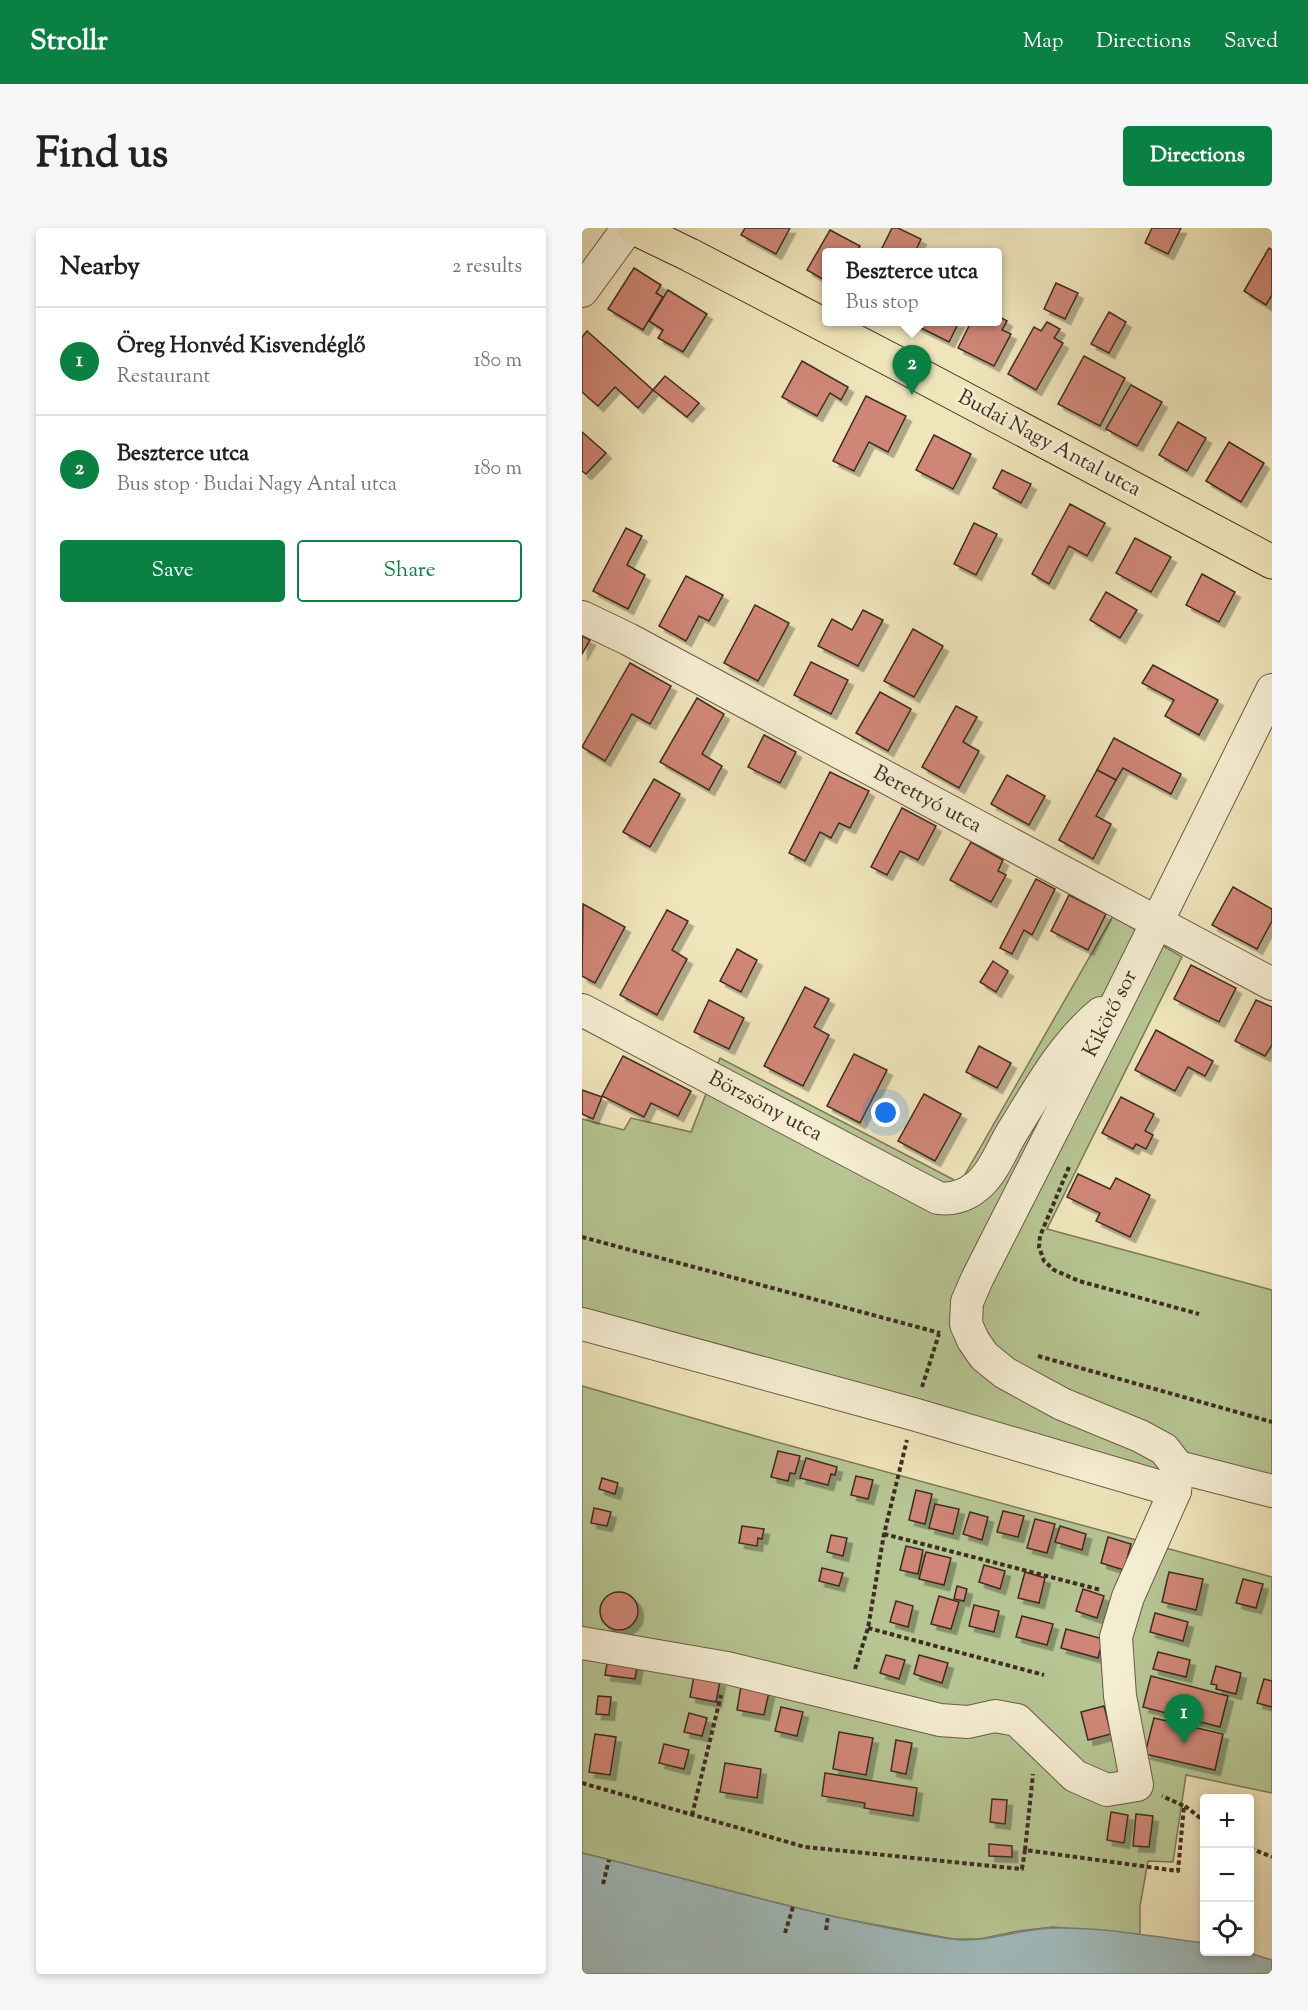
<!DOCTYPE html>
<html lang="en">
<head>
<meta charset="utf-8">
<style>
  :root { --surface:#fff; --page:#f6f6f6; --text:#202124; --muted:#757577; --line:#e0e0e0; --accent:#0b8043 }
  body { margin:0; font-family:"Sorts Mill Goudy",serif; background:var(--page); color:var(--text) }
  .controls { position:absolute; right:18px; bottom:18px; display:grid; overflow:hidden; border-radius:6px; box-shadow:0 3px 9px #0003 }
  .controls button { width:54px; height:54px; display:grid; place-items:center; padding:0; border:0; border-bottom:2px solid var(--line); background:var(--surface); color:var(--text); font:30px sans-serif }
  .you { position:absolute; left:304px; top:885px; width:21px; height:21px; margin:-15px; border:4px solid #fff; border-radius:50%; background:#1a73e8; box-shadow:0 0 0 9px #1a73e833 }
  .badge { display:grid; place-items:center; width:39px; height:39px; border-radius:50%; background:var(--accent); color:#fff; font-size:20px; font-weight:700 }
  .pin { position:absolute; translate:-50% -50px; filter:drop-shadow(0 2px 3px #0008) }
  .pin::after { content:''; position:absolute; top:32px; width:21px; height:18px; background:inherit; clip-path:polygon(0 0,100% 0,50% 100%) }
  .popup { position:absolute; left:240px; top:20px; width:180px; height:78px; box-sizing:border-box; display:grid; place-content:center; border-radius:6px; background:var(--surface); filter:drop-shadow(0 2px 4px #0005); font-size:20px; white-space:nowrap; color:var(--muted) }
  .popup b { font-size:22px; color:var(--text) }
  .popup::after { content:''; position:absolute; left:50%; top:100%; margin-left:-12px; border:12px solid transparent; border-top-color:var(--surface) }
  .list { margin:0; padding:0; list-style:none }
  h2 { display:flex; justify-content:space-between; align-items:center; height:78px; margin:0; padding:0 24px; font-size:26px }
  h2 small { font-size:20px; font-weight:400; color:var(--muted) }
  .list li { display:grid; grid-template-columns:39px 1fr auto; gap:18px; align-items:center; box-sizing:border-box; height:108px; padding:0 24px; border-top:2px solid var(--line) }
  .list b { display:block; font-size:22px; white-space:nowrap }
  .list p { margin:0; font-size:20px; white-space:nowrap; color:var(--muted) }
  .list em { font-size:20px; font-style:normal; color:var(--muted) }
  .actions { display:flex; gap:12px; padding:18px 24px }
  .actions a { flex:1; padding:14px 0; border:2px solid var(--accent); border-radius:6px; text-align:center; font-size:21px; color:var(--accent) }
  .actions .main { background:var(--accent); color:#fff }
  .icon { flex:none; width:33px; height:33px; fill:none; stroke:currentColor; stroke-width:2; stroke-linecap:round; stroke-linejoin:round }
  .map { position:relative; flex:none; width:690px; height:1746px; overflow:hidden; border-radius:6px }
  header { display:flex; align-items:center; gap:36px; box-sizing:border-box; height:84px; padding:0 30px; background:var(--accent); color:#fff }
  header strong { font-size:28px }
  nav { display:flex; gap:33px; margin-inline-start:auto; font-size:21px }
  .intro { display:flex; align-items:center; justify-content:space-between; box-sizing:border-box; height:144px; padding:0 36px }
  h1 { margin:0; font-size:42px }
  .button { padding:15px 27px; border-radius:6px; background:var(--accent); color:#fff; font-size:21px; font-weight:700 }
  main { display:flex; gap:36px; padding:0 36px }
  aside { flex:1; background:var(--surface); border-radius:6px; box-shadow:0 3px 9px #0003 }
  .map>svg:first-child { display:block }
  .green { fill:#b6c592; stroke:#7a785a; stroke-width:1.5 }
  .water { fill:#a0bbbc; stroke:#79827e; stroke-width:1.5 }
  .building { fill:#cf8676; stroke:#3f2c22; stroke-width:1.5; filter:url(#shadow) }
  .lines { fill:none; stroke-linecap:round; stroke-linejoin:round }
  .minor-casing { stroke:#6b5a48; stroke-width:34 }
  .major-casing { stroke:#3f2c22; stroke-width:35 }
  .path { stroke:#3f2c22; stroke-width:4; stroke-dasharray:4.5 3; stroke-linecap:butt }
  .minor { stroke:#f5edd2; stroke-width:32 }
  .major { stroke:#efe4ba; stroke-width:33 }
  .labels { text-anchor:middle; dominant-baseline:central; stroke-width:6; stroke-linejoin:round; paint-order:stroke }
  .street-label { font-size:21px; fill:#3f2c22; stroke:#f5edd2 }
</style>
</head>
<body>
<header>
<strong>Strollr</strong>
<nav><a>Map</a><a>Directions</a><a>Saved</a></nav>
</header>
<div class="intro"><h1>Find us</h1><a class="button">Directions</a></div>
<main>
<aside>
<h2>Nearby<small>2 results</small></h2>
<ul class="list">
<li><span class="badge">1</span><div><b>Öreg Honvéd Kisvendéglő</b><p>Restaurant</p></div><em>180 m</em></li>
<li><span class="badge">2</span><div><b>Beszterce utca</b><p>Bus stop · Budai Nagy Antal utca</p></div><em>180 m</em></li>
</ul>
<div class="actions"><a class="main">Save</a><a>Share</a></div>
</aside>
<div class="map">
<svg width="690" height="1746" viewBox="0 0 690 1746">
  <defs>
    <filter id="shadow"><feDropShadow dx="5.5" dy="5.5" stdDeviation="0" flood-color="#0004"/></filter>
  </defs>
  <rect width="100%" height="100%" fill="#efe4ba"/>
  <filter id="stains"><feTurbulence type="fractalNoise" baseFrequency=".00333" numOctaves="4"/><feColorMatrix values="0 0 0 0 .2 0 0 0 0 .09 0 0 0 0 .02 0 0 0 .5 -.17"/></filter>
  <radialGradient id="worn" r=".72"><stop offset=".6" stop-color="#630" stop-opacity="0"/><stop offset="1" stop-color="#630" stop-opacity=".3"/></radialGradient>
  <g class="green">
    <polygon points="531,688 600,729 465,1001 690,1062 690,1276 0,1100 0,891 42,902 49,890 109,904 138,830 378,955"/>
    <polygon points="0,1158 173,1208 690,1349 690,1565 604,1547 591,1634 566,1633 558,1678 558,1707 471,1699 436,1703 398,1711 371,1711 246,1688 0,1625"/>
  </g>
  <path class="water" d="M0,1625C123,1655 244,1692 369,1711C404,1716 438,1700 473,1700C523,1699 573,1709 622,1715V1724H664L690,1732V1746H0Z"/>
  <g class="building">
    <polygon points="163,0 208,0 194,26 159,7"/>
    <polygon points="310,0 316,0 339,11 333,24 298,24"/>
    <polygon points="570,0 599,0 586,26 563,15"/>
    <polygon points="248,2 278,18 274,24 244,24 244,53 225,42"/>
    <polygon points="687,20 690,22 690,67 684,77 662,63"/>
    <polygon points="52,40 79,57 74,65 81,69 61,102 26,81"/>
    <polygon points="474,55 496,65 483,91 462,81"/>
    <polygon points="86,62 125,86 101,124 76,110 81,102 67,93"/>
    <polygon points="527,84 544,94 527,125 509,116"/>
    <polygon points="416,88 425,93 420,102 429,106 412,138 376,120 389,94 416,94"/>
    <polygon points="327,94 377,94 367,114"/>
    <polygon points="465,94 478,101 472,110 481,115 454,162 426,146 452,99 459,103"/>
    <polygon points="5,103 71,162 56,180 33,159 16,178 0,164 0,109"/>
    <polygon points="502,128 543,150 518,198 476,176"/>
    <polygon points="220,133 266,159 259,172 248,165 235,188 200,169"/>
    <polygon points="83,148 117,175 105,189 71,162"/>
    <polygon points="549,157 580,174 555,218 524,201"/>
    <polygon points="284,168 324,188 306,224 287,214 272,243 251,233"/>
    <polygon points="596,194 624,210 605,243 577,227"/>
    <polygon points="0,204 24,225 4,246 0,243"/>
    <polygon points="352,207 389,226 371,261 334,242"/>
    <polygon points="647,214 682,235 659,274 624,253"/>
    <polygon points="420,242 449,256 439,275 411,260"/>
    <polygon points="488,276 523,295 505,328 487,318 467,356 450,346"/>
    <polygon points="392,295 415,306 394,347 372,336"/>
    <polygon points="44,300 60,308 45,337 63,347 46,381 11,363"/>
    <polygon points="553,310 589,329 569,364 534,345"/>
    <polygon points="620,346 653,364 637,394 604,377"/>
    <polygon points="104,348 141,367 127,393 117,388 104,413 77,398"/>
    <polygon points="524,364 555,382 538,410 508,392"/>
    <polygon points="173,377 207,395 176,453 142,435"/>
    <polygon points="281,382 301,392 276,438 236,418 250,391 270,402"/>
    <polygon points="331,401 361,418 332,469 302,453"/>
    <polygon points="0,408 8,412 0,426"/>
    <polygon points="229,434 266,452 249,486 212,467"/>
    <polygon points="48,435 89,458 68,496 50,486 23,533 0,519"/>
    <polygon points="571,437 636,472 617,507 583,488 592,472 560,455"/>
    <polygon points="298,464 329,481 306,523 274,505"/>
    <polygon points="115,470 142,486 120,526 140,538 127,562 78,534"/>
    <polygon points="374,478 395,489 381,514 397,523 377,560 340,539"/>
    <polygon points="182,507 214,524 198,555 166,539"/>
    <polygon points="532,510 599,546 589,566 541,540 534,552 515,542"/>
    <polygon points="515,542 534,552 514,588 529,596 511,631 477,612"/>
    <polygon points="248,544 287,563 268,600 257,595 249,610 238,604 223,633 207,625"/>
    <polygon points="425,547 463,568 447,597 409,576"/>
    <polygon points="72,551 98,566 68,619 41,604"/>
    <polygon points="320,580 354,598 336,632 318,623 305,647 289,639"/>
    <polygon points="389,614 421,632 416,643 424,647 409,674 368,652"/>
    <polygon points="454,651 473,661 450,707 442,702 430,726 418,720"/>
    <polygon points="651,659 690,681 690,693 675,721 630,697"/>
    <polygon points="487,667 524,686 506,722 469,703"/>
    <polygon points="1,676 43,699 13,755 0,748"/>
    <polygon points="85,682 106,693 90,722 105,731 75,787 38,767"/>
    <polygon points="155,721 175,732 159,764 138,753"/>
    <polygon points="411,733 426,743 414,764 398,754"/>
    <polygon points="609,737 654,760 637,794 592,771"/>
    <polygon points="223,759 247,771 232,799 247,807 221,858 182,838"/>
    <polygon points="127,772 162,790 147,821 112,804"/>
    <polygon points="674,772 690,779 690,817 683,828 653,813"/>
    <polygon points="574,802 631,833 623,848 606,839 593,863 553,842"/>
    <polygon points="397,818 429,835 415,860 384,844"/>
    <polygon points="272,826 305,842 278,895 245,878"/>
    <polygon points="41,828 109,863 96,888 69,875 62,889 20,868"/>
    <polygon points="0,862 20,869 11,891 0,886"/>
    <polygon points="342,866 379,886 353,933 316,913"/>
    <polygon points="539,869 572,886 563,903 571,907 564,921 554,916 551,921 520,905"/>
    <polygon points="496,946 528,961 534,950 568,967 548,1009 514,993 518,985 485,969"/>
    <polygon points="196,1223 218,1228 213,1246 208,1245 206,1253 189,1249"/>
    <polygon points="224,1230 255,1239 253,1247 249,1246 246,1257 218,1250"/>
    <polygon points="274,1248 291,1252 286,1271 269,1267"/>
    <polygon points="20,1250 36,1255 33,1266 17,1261"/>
    <polygon points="334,1262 350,1266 343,1296 327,1292"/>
    <polygon points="353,1276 377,1281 371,1306 347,1300"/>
    <polygon points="12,1280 29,1284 25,1298 9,1295"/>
    <polygon points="421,1283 442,1288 436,1309 415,1304"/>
    <polygon points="388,1284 406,1289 400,1312 381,1306"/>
    <polygon points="453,1291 473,1296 465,1325 445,1320"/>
    <polygon points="160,1298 182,1301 180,1311 176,1310 175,1318 157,1315"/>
    <polygon points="478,1298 504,1306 500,1322 473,1314"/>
    <polygon points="249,1307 265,1310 261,1328 245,1324"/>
    <polygon points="526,1309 549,1316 542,1342 519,1335"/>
    <polygon points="324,1318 341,1322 336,1346 318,1342"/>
    <polygon points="344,1324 369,1330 362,1357 337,1351"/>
    <polygon points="402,1337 423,1343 418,1361 397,1354"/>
    <polygon points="240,1340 261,1345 257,1358 237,1353"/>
    <polygon points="443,1344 463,1350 457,1375 436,1370"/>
    <polygon points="587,1344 621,1351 614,1382 580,1374"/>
    <polygon points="661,1351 681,1356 674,1380 654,1375"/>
    <polygon points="375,1358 385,1361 382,1373 372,1371"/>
    <polygon points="501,1361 522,1368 515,1390 494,1383"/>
    <circle cx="37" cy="1383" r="19"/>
    <polygon points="357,1368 377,1374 369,1401 349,1396"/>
    <polygon points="314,1373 331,1378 326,1399 308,1394"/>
    <polygon points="392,1377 417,1383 412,1404 387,1398"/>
    <polygon points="573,1385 606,1394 601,1413 568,1404"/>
    <polygon points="440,1388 471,1396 465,1417 434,1409"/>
    <polygon points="484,1401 521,1411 516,1430 479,1420"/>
    <polygon points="576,1424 608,1432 604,1449 571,1441"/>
    <polygon points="304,1427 323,1432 317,1451 298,1445"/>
    <polygon points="337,1427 366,1435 360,1455 332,1446"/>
    <polygon points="26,1430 56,1434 53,1451 23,1447"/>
    <polygon points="634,1438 659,1445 654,1466 634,1461 635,1457 629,1456"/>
    <polygon points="112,1448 138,1453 134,1474 108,1469"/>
    <polygon points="569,1448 646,1468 638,1499 561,1479"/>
    <polygon points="682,1451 690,1453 690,1479 675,1475"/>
    <polygon points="159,1458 187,1464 182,1487 155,1482"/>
    <polygon points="16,1468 29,1469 27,1487 14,1486"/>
    <polygon points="522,1478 529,1506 506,1512 499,1484"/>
    <polygon points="199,1479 221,1484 215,1508 193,1503"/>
    <polygon points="107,1485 125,1490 120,1508 102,1504"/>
    <polygon points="572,1490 641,1506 633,1542 563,1526"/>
    <polygon points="257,1504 291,1510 284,1547 251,1541"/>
    <polygon points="13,1506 34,1509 28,1547 7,1544"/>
    <polygon points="314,1512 330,1515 324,1546 309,1543"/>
    <polygon points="82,1516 107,1522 102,1541 77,1535"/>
    <polygon points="143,1535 179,1541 175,1570 138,1564"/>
    <polygon points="243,1545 335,1560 331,1588 282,1580 283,1575 240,1568"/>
    <polygon points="410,1571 425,1572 423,1596 408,1594"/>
    <polygon points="529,1584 546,1587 542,1615 525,1612"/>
    <polygon points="554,1586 571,1588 567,1619 551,1618"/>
    <polygon points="407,1616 430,1618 430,1629 407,1628"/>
  </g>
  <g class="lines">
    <defs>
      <g id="minor">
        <polyline points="0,63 46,0"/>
        <polyline points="0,389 46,411 690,756"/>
        <polyline points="690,462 537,771 395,1051 385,1074 384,1096 391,1112 402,1128 423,1145 480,1176 558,1208 582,1221 596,1239 690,1263"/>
        <path d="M0,782L356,970C369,972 383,968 394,959C410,947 419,923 429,906C455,864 481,816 519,785"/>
        <polyline points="0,1096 331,1186 593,1263"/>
        <polyline points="0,1415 145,1440 358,1492 386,1494 413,1488 435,1492 493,1548 525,1562 555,1557 538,1468 534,1409 546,1369 593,1263 596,1239"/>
      </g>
      <polyline id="major" points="52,0 108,27 315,135 690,334"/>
    </defs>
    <use href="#minor" class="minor-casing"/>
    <use href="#major" class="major-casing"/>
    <g class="path">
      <polyline points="487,939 458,1008 457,1019 462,1033 472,1042 497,1053 617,1086"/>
      <polyline points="0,1009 358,1105"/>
      <polyline points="456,1128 690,1194"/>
      <polyline points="340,1159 357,1106"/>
      <polyline points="302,1306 519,1362"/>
      <polyline points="286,1400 462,1447"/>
      <polyline points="273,1441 286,1400 302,1306 325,1212"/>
      <polyline points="0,1555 223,1619 440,1641 443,1622 596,1643 602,1578 580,1568"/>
      <polyline points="603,1578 622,1593"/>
      <polyline points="110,1587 139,1467"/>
      <polyline points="668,1620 690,1629"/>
      <polyline points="443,1622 451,1546"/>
      <polyline points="21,1656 27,1632"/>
      <polyline points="244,1702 246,1688"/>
      <polyline points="203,1705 211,1679"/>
    </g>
    <use href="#minor" class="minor"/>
    <use href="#major" class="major"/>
  </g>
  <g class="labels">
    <g class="street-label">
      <text transform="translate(467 216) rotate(28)">Budai Nagy Antal utca</text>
      <text transform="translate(345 572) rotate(28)">Berettyó utca</text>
      <text transform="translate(529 786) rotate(-63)">Kikötő sor</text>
      <text transform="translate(183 879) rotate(28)">Börzsöny utca</text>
    </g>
  </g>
  <rect width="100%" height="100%" filter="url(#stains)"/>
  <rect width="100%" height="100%" fill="url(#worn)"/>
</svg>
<div class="controls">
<button>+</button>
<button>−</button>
<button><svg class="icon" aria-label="locate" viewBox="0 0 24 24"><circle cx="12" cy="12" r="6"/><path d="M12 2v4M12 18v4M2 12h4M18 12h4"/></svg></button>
</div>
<div class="you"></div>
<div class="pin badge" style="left:602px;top:1516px">1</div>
<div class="pin badge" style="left:330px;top:167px">2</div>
<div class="popup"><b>Beszterce utca</b>Bus stop</div>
</div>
</main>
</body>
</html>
